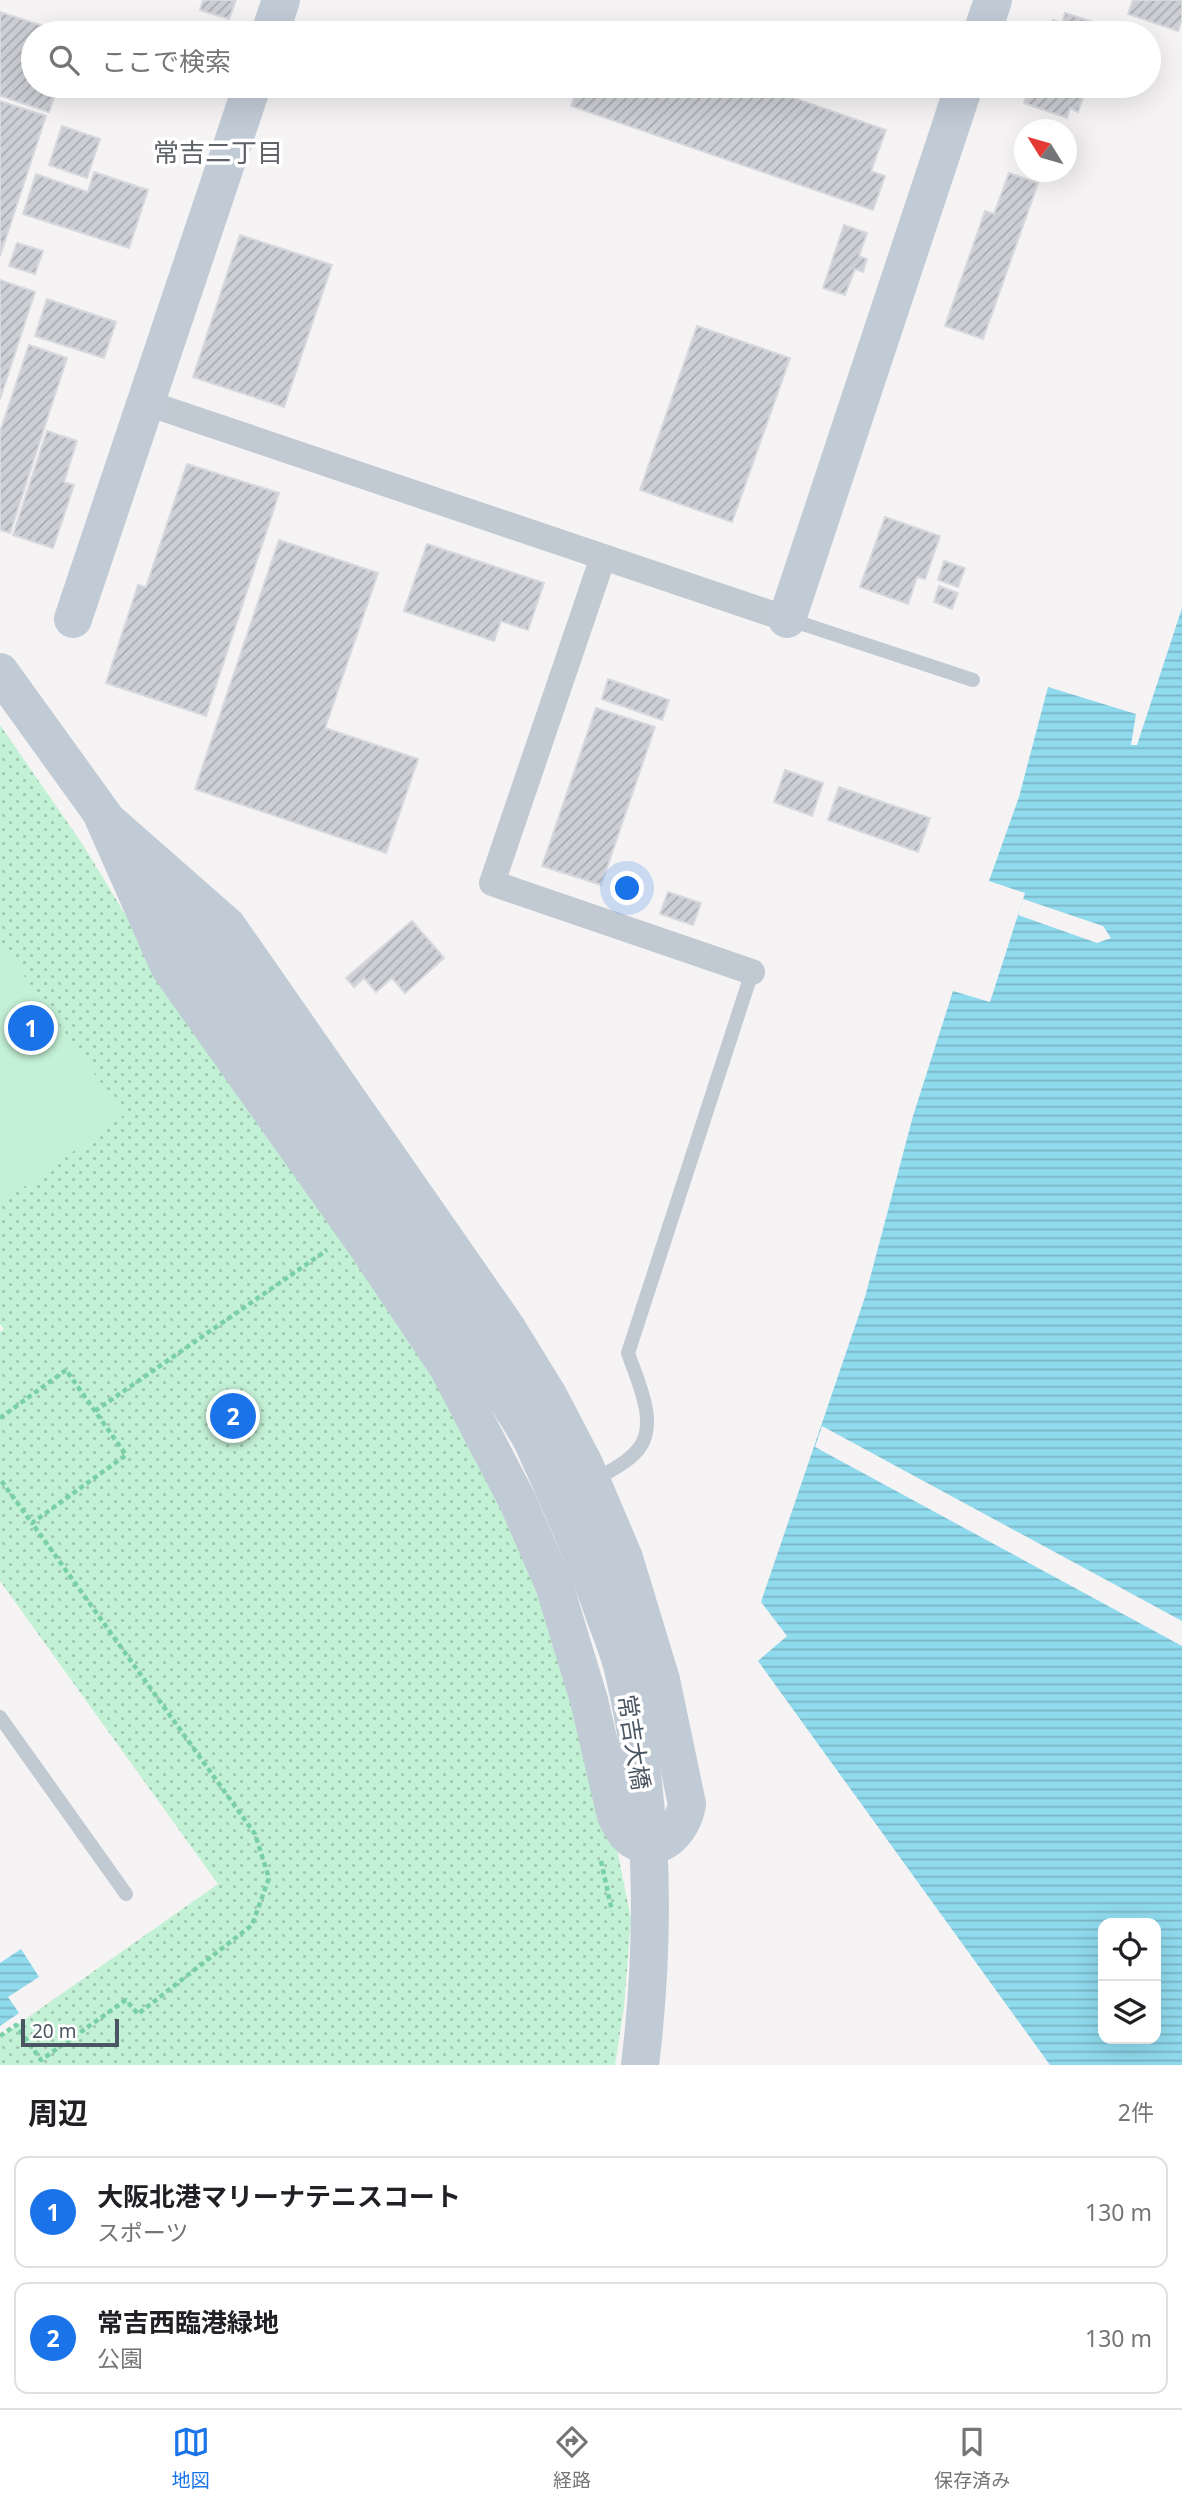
<!DOCTYPE html>
<html lang="ja">
<head>
<meta charset="utf-8">
<style>
  :root { --surface:#fff; --page:#f6f6f6; --text:#202124; --muted:#757577; --line:#e0e0e0; --accent:#1a73e8 }
  body { margin:0; font-family:"Noto Sans","Noto Sans JP",sans-serif; background:var(--page); color:var(--text) }
  .controls { position:absolute; right:21px; bottom:21px; display:grid; overflow:hidden; border-radius:14px; box-shadow:0 7px 28px #0002 }
  .controls button { width:63px; height:63px; display:grid; place-items:center; padding:0; border:0; border-bottom:2px solid var(--line); background:var(--surface); color:var(--text); font:35px sans-serif }
  .compass { position:absolute; left:1014px; top:119px; width:63px; height:63px; border-radius:50%; background:var(--surface); box-shadow:0 7px 28px #0002; rotate:307deg }
  .scale { position:absolute; left:21px; bottom:18px; width:98px; box-sizing:border-box; padding-left:7px; border:4px solid #4a5661; border-top:0; font-size:19px; line-height:24px; white-space:nowrap; color:#4a5661; -webkit-text-stroke:5px #fff; paint-order:stroke }
  .you { position:absolute; left:628px; top:889px; width:24px; height:24px; margin:-18px; border:5px solid #fff; border-radius:50%; background:#1a73e8; box-shadow:0 0 0 10px #1a73e833 }
  .badge { display:grid; place-items:center; width:46px; height:46px; border-radius:50%; background:var(--accent); color:#fff; font-size:23px; font-weight:700 }
  .pin { position:absolute; translate:-50% -50%; border:4px solid #fff; box-shadow:0 2px 7px #0006 }
  .list { margin:0; padding:0; list-style:none }
  h2 { display:flex; justify-content:space-between; align-items:center; height:91px; margin:0; padding:0 28px; font-size:30px }
  h2 small { font-size:23px; font-weight:400; color:var(--muted) }
  .list li { display:grid; grid-template-columns:46px 1fr auto; gap:21px; align-items:center; box-sizing:border-box; height:112px; margin:0 14px 14px; padding:0 14px; border:2px solid var(--line); border-radius:14px }
  .list b { display:block; font-size:26px; white-space:nowrap }
  .list p { margin:0; font-size:23px; white-space:nowrap; color:var(--muted) }
  .list em { font-size:23px; font-style:normal; color:var(--muted) }
  .icon { flex:none; width:38px; height:38px; fill:none; stroke:currentColor; stroke-width:2; stroke-linecap:round; stroke-linejoin:round }
  .map { position:relative; flex:none; width:1182px; height:2065px; overflow:hidden }
  .search { position:absolute; background:var(--surface); box-shadow:0 7px 28px #0002; left:21px; right:21px; top:21px; height:77px; display:flex; align-items:center; gap:18px; box-sizing:border-box; padding:0 24px; border-radius:38px; color:var(--muted); font-size:26px }
  .sheet { height:343px; background:var(--surface) }
  nav { display:flex; justify-content:space-around; align-items:center; box-sizing:border-box; height:98px; border-top:2px solid var(--line); background:var(--surface); font-size:19px; color:var(--muted) }
  nav a { display:grid; justify-items:center; gap:4px }
  nav .on { color:var(--accent) }
  .map>svg:first-child { display:block }
  .grass { fill:url(#grass-dots) }
  .pitch { fill:#c3f1d5 }
  .water { fill:url(#water-rules); fill-rule:evenodd }
  .pier { fill:#f5f3f3 }
  .building { fill:url(#building-hatch); stroke:#d7d9de; stroke-width:2 }
  .lines { fill:none; stroke-linecap:round; stroke-linejoin:round }
  .path { stroke:#7ad0a6; stroke-width:4.5; stroke-dasharray:5 3.5; stroke-linecap:butt }
  .lane { stroke:#c1cad2; stroke-width:14 }
  .street { stroke:#c1cad2; stroke-width:26 }
  .secondary { stroke:#c1cbd6; stroke-width:38 }
  .secondary-bridge { stroke:#c1cbd6; stroke-width:38 }
  .labels { text-anchor:middle; dominant-baseline:central; stroke-width:7; stroke-linejoin:round; paint-order:stroke }
  .street-label { font-size:24px; fill:#4a5661; stroke:#fff }
  .neighbourhood-label { font-size:26px; fill:#5f6368; stroke:#fff }
</style>
</head>
<body>
<div class="map">
<svg width="1182" height="2065" viewBox="0 0 1182 2065">
  <defs>
    <pattern id="grass-dots" width="8" height="8" patternUnits="userSpaceOnUse" patternTransform="scale(1.75)"><rect width="8" height="8" fill="#c3f1d5"/><path d="M2 2h.1M6 6h.1" fill="none" stroke="#a0c6b0" stroke-width="1.8" stroke-linecap="round"/></pattern>
    <pattern id="water-rules" width="6" height="5" patternUnits="userSpaceOnUse" patternTransform="scale(1.75)"><rect width="6" height="5" fill="#90daee"/><path d="M0 2.5h6" fill="none" stroke="#78b4c4"/></pattern>
    <pattern id="building-hatch" width="6" height="6" patternUnits="userSpaceOnUse" patternTransform="scale(1.75)"><rect width="6" height="6" fill="#cdcfd5"/><path d="M-1 1l2-2M0 6l6-6M5 7l2-2" fill="none" stroke="#a8abb0"/></pattern>
  </defs>
  <rect width="100%" height="100%" fill="#f5f3f3"/>
  <polygon class="grass" points="0,725 83,845 134,929 396,1304 531,1552 616,1844 631,1919 624,2007 615,2065 0,2065 0,2037 218,1884 0,1581 0,1332 4,1329 0,1324"/>
  <polygon class="pitch" points="0,942 124,1115 0,1204"/>
  <g class="water">
    <path d="M1182,608V2065H1050L758,1661L787,1636L761,1602L865,1297L913,1116L953,991L990,1002L1025,893L989,881L1019,797L1048,687L1136,714L1131,745H1137ZM1103,1923H1156V2039H1103Z"/>
    <polygon points="21,1949 39,1977 8,1997 19,2013 0,2026 0,1963"/>
  </g>
  <g class="pier">
    <polygon points="1023,899 1103,926 1111,938 1097,943 1018,915"/>
    <polygon points="822,1426 1182,1621 1182,1646 815,1447"/>
  </g>
  <g class="building">
    <polygon points="203,0 236,0 229,19 200,10"/>
    <polygon points="1133,0 1182,0 1182,19 1178,31 1128,14"/>
    <polygon points="0,12 65,33 33,33 33,86 58,86 49,112 0,96"/>
    <polygon points="1065,13 1099,24 1096,33 1048,33 1053,20 1062,23"/>
    <polygon points="578,86 760,86 886,130 871,171 885,176 873,210 571,106"/>
    <polygon points="1028,86 1087,86 1078,112 1070,108 1067,118 1024,103 1029,86"/>
    <polygon points="0,101 46,116 0,256"/>
    <polygon points="62,126 100,139 87,178 49,165"/>
    <polygon points="94,172 148,190 129,248 23,214 36,174 88,192"/>
    <polygon points="1009,173 1038,183 983,339 945,326 985,211 994,214"/>
    <polygon points="844,225 867,233 859,256 867,259 863,272 855,269 845,295 823,288"/>
    <polygon points="240,235 332,265 284,407 193,377"/>
    <polygon points="17,243 43,251 35,274 9,266"/>
    <polygon points="0,280 35,292 0,399"/>
    <polygon points="47,299 116,322 104,358 35,336"/>
    <polygon points="697,326 790,358 732,522 640,490"/>
    <polygon points="29,345 67,358 10,533 0,530 0,432"/>
    <polygon points="47,431 77,441 64,482 74,485 53,548 13,535"/>
    <polygon points="187,464 279,493 206,716 106,683 138,585 146,587"/>
    <polygon points="885,517 940,536 925,579 917,577 908,604 860,587"/>
    <polygon points="279,540 378,573 325,728 418,759 386,853 195,789"/>
    <polygon points="427,544 544,583 528,630 501,621 494,641 404,611"/>
    <polygon points="944,561 965,568 958,587 938,580"/>
    <polygon points="939,586 958,593 952,609 934,602"/>
    <polygon points="608,679 669,700 662,720 602,699"/>
    <polygon points="596,708 655,727 601,885 542,866"/>
    <polygon points="785,770 823,783 812,816 774,802"/>
    <polygon points="839,787 930,818 918,852 828,820"/>
    <polygon points="668,892 701,903 693,925 660,914"/>
    <polygon points="412,921 444,958 405,993 392,978 376,992 364,978 354,987 346,978"/>
  </g>
  <g class="lines">
    <g class="path">
      <polyline points="95,1411 327,1250"/>
      <polyline points="0,1418 66,1370 126,1455 32,1523 0,1479"/>
      <polyline points="601,1861 612,1911"/>
      <polyline points="0,2036 16,2025 41,2060 126,2000 138,2014 252,1925 269,1878 255,1834 32,1523"/>
    </g>
    <g class="lane">
      <polyline points="788,619 973,680"/>
      <path d="M592,1482C607,1472 630,1462 640,1447C658,1421 637,1380 628,1353L752,972"/>
      <polyline points="0,1717 126,1894"/>
    </g>
    <g class="street">
      <polyline points="147,403 787,619"/>
      <polyline points="603,557 492,883 752,972"/>
    </g>
    <g class="secondary">
      <polyline points="270,33 281,0"/>
      <polyline points="982,33 993,0"/>
      <polyline points="73,619 252,86"/>
      <polyline points="787,619 964,86"/>
      <polyline points="0,672 201,951 471,1340 531,1438"/>
      <path d="M103,817L227,926L506,1327L549,1397L584,1464L624,1558L661,1680L687,1804C683,1830 659,1857 632,1839C625,1834 620,1824 616,1816L589,1700L554,1585L518,1502L448,1367L365,1243L170,968Z"/>
    </g>
    <path class="secondary-bridge" d="M531,1438C558,1497 585,1557 606,1619C612,1635 619,1652 623,1669C654,1798 656,1934 640,2065"/>
  </g>
  <g class="labels">
    <g class="street-label">
      <text transform="translate(635 1742) rotate(81)">常吉大橋</text>
    </g>
    <g class="neighbourhood-label">
      <text x="218" y="152">常吉二丁目</text>
    </g>
  </g>
</svg>
<div class="controls">
<button><svg class="icon" aria-label="locate" viewBox="0 0 24 24"><circle cx="12" cy="12" r="6"/><path d="M12 2v4M12 18v4M2 12h4M18 12h4"/></svg></button>
<button><svg class="icon" aria-label="layers" viewBox="0 0 24 24"><path d="M12 4l9 5-9 5-9-5zM3 14l9 5 9-5"/></svg></button>
</div>
<svg class="compass" viewBox="-18 -18 36 36"><path d="M0-13l5 13h-10z" fill="#e53935"/><path d="M0 13l5-13h-10z" fill="#757577"/></svg>
<div class="scale">20 m</div>
<div class="you"></div>
<div class="pin badge" style="left:31px;top:1028px">1</div>
<div class="pin badge" style="left:233px;top:1416px">2</div>
<div class="search"><svg class="icon" aria-label="search" viewBox="0 0 24 24"><circle cx="10" cy="10" r="6"/><path d="M15 15l6 6"/></svg>ここで検索</div>
</div>
<section class="sheet">
<h2>周辺<small>2件</small></h2>
<ul class="list">
<li><span class="badge">1</span><div><b>大阪北港マリーナテニスコート</b><p>スポーツ</p></div><em>130 m</em></li>
<li><span class="badge">2</span><div><b>常吉西臨港緑地</b><p>公園</p></div><em>130 m</em></li>
</ul>
</section>
<nav>
<a class="on"><svg class="icon" aria-label="map" viewBox="0 0 24 24"><path d="M3 6l6-2 6 2 6-2v14l-6 2-6-2-6 2zM9 4v14M15 6v14"/></svg>地図</a>
<a><svg class="icon" aria-label="directions" viewBox="0 0 24 24"><path d="M12 3l9 9-9 9-9-9zM9 14v-3h6M13 9l2 2-2 2"/></svg>経路</a>
<a><svg class="icon" aria-label="saved" viewBox="0 0 24 24"><path d="M7 4h10v16l-5-4-5 4z"/></svg>保存済み</a>
</nav>
</body>
</html>
